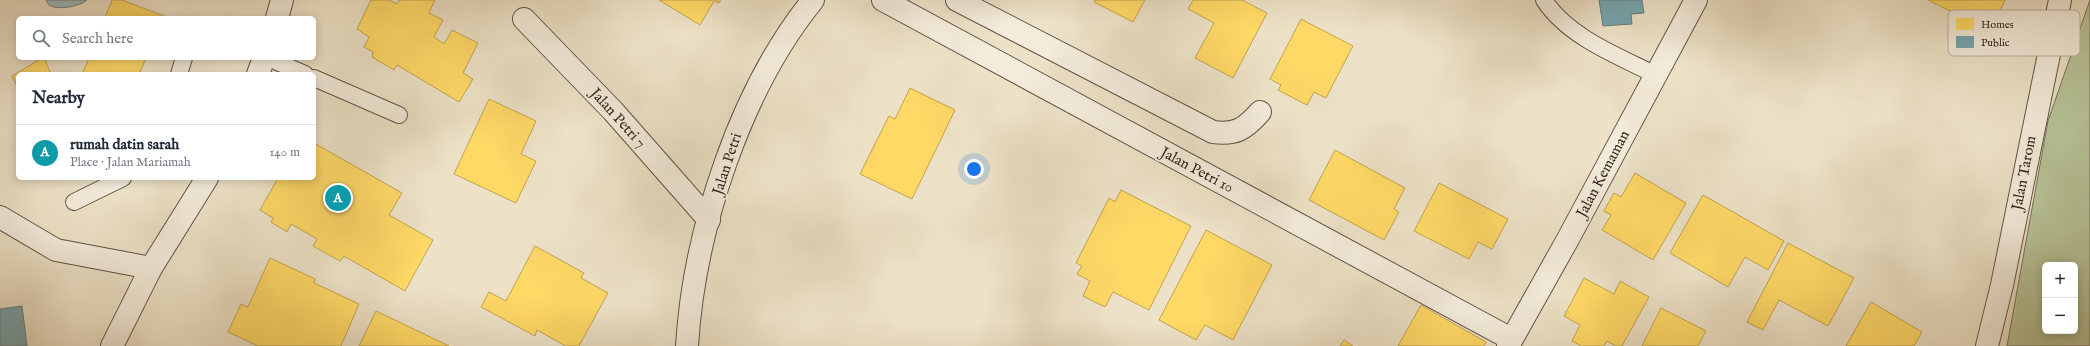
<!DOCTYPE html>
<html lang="en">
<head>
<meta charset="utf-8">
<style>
  :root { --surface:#fff; --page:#f6f6f7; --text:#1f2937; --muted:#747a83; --line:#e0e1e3; --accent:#8f2418 }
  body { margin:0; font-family:"IM FELL English",serif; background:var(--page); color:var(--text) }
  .controls { position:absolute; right:12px; bottom:12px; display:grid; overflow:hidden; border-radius:6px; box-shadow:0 2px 10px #0003 }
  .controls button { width:36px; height:36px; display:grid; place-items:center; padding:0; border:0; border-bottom:1px solid var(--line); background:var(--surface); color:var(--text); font:20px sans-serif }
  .you { position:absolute; left:974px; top:169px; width:14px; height:14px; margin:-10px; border:3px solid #fff; border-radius:50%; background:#1a73e8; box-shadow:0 0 0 6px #1a73e833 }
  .badge { display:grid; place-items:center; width:26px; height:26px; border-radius:50%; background:var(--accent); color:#fff; font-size:13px; font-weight:700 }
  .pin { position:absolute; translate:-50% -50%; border:2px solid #fff; box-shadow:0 1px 4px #0006 }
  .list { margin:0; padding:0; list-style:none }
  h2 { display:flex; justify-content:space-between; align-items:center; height:52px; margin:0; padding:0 16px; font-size:17px }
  h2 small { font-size:13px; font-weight:400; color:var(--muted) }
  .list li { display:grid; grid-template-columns:26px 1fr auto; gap:12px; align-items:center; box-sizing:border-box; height:56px; padding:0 16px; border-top:1px solid var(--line) }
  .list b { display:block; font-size:15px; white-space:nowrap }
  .list p { margin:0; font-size:13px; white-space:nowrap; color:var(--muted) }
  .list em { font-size:13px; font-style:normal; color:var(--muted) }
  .icon { flex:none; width:22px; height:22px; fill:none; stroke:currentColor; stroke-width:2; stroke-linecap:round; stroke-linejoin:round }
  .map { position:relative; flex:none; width:2090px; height:346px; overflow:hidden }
  .search { position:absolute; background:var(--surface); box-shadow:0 2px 10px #0003; left:16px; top:16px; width:300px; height:44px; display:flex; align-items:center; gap:10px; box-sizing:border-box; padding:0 14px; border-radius:6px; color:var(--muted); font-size:15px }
  .panel { position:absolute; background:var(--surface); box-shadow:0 2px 10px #0003; left:16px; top:72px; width:300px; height:108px; border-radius:6px }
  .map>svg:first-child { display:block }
  .green { fill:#b7c397; stroke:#74745a; fill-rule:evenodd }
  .water { fill:#9ebbc0; stroke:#737f7f }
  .homes { fill:#ffd966; stroke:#c2a350 }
  .public { fill:#76a5af; stroke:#627f84 }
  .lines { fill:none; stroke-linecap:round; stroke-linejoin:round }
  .service-casing { stroke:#615448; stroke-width:18 }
  .minor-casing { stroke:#615448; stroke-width:24 }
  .service { stroke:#f3ecdb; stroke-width:16 }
  .minor { stroke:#f3ecdb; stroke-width:22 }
  .labels { text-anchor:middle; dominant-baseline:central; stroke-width:4; stroke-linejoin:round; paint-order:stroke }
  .street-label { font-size:15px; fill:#32251e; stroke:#f3ecdb }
  .key { fill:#f3ecdb; stroke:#b9b0a2; stroke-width:1 }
  .key-label { font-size:11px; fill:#32251e }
</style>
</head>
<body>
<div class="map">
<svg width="2090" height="346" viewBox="0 0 2090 346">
  <rect width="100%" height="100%" fill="#ede2c7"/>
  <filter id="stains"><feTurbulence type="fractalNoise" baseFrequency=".005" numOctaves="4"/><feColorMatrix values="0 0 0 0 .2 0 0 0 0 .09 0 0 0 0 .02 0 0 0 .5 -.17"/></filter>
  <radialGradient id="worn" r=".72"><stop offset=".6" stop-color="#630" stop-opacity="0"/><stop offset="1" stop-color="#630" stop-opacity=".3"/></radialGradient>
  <path class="green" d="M2090,0V346H2007L2048,121ZM2045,265H2075V331H2045Z"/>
  <path class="water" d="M46,0H87C81,6 57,11 49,5C48,4 47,2 46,0Z"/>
  <g class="homes">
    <polygon points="112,0 122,0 164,16 163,18 105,18"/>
    <polygon points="371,0 389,0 397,4 399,0 435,0 429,13 443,20 434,37 444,44 452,30 478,43 463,73 473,79 459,102 397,65 394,70 372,57 373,52 364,47 369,37 357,29"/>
    <polygon points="659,0 721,0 719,3 714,1 700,25"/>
    <polygon points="1095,0 1145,0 1133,22 1094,2"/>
    <polygon points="1193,0 1242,0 1267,13 1233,78 1195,58 1214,23 1188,9"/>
    <polygon points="1928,0 2005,0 1990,31"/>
    <polygon points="1301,19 1353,46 1326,98 1314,92 1307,105 1278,90 1281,85 1270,79"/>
    <polygon points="42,58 44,58 51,74 18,74 18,88 12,76"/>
    <polygon points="89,58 146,58 139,74 82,74"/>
    <polygon points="910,88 955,110 912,199 860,174 889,116 895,119"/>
    <polygon points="489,99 536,121 521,154 536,161 516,203 454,174"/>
    <polygon points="314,143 402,193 389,215 433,240 405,291 344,256 340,261 313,246 317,239 291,224 287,232 271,222 273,218 260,210 278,178 314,178"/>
    <polygon points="1335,150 1405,188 1394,209 1399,212 1384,240 1309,200"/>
    <polygon points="1635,173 1686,203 1653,260 1602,230 1611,215 1604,211 1614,193 1621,197"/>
    <polygon points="1439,183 1508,219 1492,249 1478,242 1469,259 1414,231"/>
    <polygon points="1121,190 1191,226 1149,310 1113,292 1105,307 1083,296 1090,281 1077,274 1082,266 1076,263 1109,198 1115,202"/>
    <polygon points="1703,195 1784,241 1768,270 1745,257 1728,287 1670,253"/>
    <polygon points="1206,230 1272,265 1233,340 1205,325 1196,340 1159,320"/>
    <polygon points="1788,243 1854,278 1828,326 1779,300 1763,330 1747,322"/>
    <polygon points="535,246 584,273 581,278 608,293 579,346 566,346 537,330 535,336 481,307 489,292 506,301"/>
    <polygon points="270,258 315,279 314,283 359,304 341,346 258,346 228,332 241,304 248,307"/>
    <polygon points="1584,278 1614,294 1620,281 1649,297 1622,346 1616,346 1607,341 1604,346 1581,346 1572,341 1580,325 1564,316"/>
    <polygon points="1871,302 1922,332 1914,346 1846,346"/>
    <polygon points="1421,305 1486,342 1484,346 1398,346"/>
    <polygon points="1661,308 1706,331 1698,346 1642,346"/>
    <polygon points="376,311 449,346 359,346"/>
    <polygon points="1344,340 1353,346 1340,346"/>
  </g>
  <g class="public">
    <polygon points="1599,0 1642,0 1644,13 1631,14 1632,24 1603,26"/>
    <polygon points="22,306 27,346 0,346 0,309"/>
  </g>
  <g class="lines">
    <defs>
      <g id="service">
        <path d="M1544,0C1568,37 1618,56 1656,75"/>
        <polyline points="268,58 305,74"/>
        <polyline points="179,74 184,58"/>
        <polyline points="314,78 399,115"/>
        <polyline points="74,202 123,178"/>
      </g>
      <g id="minor">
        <polyline points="883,0 1511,339"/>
        <path d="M957,0L1213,132C1236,135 1245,129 1260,112"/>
        <polyline points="277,18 282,0"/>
        <polyline points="524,19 613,111 709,220"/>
        <polyline points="258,74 264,58"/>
        <polyline points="0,217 56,250 151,268"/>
        <polyline points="112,346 151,268 207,178"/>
        <path d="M687,346C694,231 740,90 813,0"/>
        <polyline points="1508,346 1568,239 1696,0"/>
        <polyline points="1987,346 2002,285 2060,0"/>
      </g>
    </defs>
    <use href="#service" class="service-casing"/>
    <use href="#minor" class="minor-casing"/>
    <use href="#service" class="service"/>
    <use href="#minor" class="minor"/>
  </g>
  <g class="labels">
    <g class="street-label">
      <text transform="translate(618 118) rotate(48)">Jalan Petri 7</text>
      <text transform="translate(727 164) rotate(-72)">Jalan Petri</text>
      <text transform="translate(1197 170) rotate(28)">Jalan Petri 10</text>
      <text transform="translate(2024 173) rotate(-79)">Jalan Tarom</text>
      <text transform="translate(1603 174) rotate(-62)">Jalan Kemaman</text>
    </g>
  </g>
  <rect x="1948" y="10" width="132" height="46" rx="6" class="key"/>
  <rect x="1956" y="18" width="18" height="12" fill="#ffd966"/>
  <rect x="1956" y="36" width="18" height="12" fill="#76a5af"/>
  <g class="key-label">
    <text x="1981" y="28">Homes</text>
    <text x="1981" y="46">Public</text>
  </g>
  <rect width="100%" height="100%" filter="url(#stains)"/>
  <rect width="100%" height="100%" fill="url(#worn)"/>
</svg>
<div class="controls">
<button>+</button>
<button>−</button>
</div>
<div class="you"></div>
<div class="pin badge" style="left:338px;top:198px;background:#0f9aa8">A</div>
<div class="search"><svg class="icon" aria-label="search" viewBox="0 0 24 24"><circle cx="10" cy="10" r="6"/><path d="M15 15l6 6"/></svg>Search here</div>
<section class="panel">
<h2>Nearby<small></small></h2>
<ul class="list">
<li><span class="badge" style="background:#0f9aa8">A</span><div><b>rumah datin sarah</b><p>Place · Jalan Mariamah</p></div><em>140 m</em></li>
</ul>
</section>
</div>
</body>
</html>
